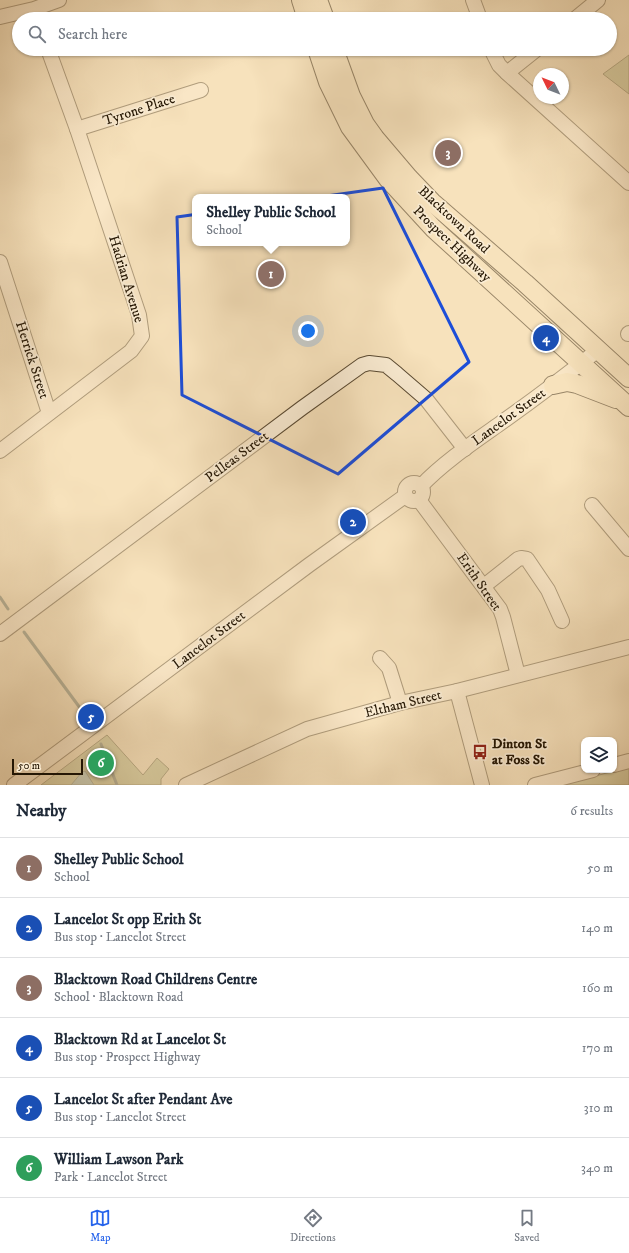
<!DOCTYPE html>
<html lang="en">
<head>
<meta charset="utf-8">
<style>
  :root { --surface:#fff; --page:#f2f2f3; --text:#1f2937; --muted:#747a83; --line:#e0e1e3; --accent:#2563eb }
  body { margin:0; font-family:"IM FELL DW Pica",serif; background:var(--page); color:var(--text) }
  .controls { position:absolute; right:12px; bottom:12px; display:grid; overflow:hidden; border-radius:8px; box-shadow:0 1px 3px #0004 }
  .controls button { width:36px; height:36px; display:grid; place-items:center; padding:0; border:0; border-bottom:1px solid var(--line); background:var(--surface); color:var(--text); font:20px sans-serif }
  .compass { position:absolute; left:533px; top:68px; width:36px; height:36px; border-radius:50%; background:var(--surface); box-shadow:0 1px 3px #0004; rotate:313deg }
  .scale { position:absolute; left:12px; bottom:10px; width:71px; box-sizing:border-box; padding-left:4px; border:2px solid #251704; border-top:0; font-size:11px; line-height:14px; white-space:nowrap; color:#251704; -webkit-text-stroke:3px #faecd3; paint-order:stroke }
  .you { position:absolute; left:308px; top:331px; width:14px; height:14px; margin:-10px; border:3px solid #fff; border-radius:50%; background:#1a73e8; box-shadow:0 0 0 6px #1a73e833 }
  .badge { display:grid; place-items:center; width:26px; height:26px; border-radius:50%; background:var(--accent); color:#fff; font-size:13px; font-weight:700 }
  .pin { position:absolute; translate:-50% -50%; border:2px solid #fff; box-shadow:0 1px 4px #0006 }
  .popup { position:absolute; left:192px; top:194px; width:158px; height:52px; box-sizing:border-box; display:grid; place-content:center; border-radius:8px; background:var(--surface); filter:drop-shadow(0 1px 3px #0005); font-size:13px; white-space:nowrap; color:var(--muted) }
  .popup b { font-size:15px; color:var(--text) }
  .popup::after { content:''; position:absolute; left:50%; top:100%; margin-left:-8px; border:8px solid transparent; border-top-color:var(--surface) }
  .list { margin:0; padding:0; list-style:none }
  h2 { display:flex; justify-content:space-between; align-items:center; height:52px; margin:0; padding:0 16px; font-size:17px }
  h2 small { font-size:13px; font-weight:400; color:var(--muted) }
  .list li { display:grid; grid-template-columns:26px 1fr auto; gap:12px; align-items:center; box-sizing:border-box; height:60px; padding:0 16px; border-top:1px solid var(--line) }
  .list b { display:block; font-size:15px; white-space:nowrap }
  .list p { margin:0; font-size:13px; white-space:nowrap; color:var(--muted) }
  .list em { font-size:13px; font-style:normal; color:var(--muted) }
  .icon { flex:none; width:22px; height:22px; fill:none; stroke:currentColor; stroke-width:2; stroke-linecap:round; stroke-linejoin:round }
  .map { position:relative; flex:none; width:629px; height:785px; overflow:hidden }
  .search { position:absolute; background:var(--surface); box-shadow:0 1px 3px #0004; left:12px; right:12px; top:12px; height:44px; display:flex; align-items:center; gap:10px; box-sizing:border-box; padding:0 14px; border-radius:22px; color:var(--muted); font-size:15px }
  .sheet { height:412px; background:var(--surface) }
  nav { display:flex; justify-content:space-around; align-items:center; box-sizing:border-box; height:56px; border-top:1px solid var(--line); background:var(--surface); font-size:11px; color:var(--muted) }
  nav a { display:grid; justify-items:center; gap:2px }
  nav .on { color:var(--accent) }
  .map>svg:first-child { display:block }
  .green { fill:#bfc28e; stroke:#726c49 }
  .water { fill:#9ebdb5; stroke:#6e7b6e }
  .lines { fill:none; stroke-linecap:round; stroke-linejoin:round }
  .stream { stroke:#6e7b6e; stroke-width:3 }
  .minor-casing { stroke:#5a4a32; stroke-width:16 }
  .major-casing { stroke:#251704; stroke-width:20 }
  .minor { stroke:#faecd3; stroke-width:14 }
  .major { stroke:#f7e2bc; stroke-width:18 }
  .marked { fill:none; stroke:#1d4ed8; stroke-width:3; stroke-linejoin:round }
  .labels { text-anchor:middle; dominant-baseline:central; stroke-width:3.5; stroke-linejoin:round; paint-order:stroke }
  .street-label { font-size:14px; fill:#251704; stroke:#faecd3 }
  .poi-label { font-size:14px; font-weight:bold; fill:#251704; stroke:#faecd3; text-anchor:start }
</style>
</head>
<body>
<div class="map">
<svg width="629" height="785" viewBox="0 0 629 785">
  <rect width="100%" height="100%" fill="#f7e2bc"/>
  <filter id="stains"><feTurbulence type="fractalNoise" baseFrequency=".005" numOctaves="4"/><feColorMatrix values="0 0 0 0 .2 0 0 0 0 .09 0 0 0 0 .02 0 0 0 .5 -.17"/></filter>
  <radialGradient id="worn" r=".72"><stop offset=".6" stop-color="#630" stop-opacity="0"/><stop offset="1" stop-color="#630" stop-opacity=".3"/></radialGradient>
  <g class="green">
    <polygon points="629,55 629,94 603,74"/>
    <polygon points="107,735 143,775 157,758 169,769 161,779 161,785 41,785"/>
    <polygon points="629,767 629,785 562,785"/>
  </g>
  <polygon class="water" points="85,771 94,785 71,785 82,772"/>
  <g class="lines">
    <g class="stream">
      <polyline points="0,597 8,609"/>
      <polyline points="24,632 83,712"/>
      <polyline points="101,744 117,785"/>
    </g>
    <defs>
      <g id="minor">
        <polyline points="473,0 480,19"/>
        <polyline points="0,17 34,9 59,0"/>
        <polyline points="575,19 598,0"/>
        <polyline points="491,49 499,65 507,73 629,183"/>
        <polyline points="507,73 537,49"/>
        <polyline points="77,129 201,90"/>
        <polyline points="0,262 49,413"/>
        <polyline points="628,334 629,333"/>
        <polyline points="0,451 131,351 142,336 139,315 77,129 48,49"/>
        <circle cx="414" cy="492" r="9"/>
        <path d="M421,486C443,463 471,444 498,425C532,401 565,376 598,350"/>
        <polyline points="419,500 500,609 503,617 518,675"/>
        <polyline points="592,505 629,549"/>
        <polyline points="484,586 518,559 521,558 527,559 548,590 562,621"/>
        <polyline points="0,634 302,408 362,365 369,363 386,365 397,374 426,399 465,449"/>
        <polyline points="380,658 389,668 400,703"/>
        <polyline points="457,691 482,785"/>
        <polyline points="614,765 629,761"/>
        <polyline points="14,785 309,565 405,496"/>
        <polyline points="186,785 307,729 400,703 457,691 629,647"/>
        <polyline points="535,785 593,770"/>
      </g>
      <g id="major">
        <polyline points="301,0 307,19"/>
        <polyline points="318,0 325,19"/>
        <polyline points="317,49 328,82 350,127 388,179 433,228 629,407"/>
        <polyline points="334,49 351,96 365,124 375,138 409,178 432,202 525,283 629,378"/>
        <polyline points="553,385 567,382 577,384 616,399"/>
      </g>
    </defs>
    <use href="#minor" class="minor-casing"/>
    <use href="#major" class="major-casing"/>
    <use href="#minor" class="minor"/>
    <use href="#major" class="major"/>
  </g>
  <path d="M0 0H629V785H0ZM383,188L469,362L338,474L182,395L177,217Z" fill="#f7e2bc" fill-opacity=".55" fill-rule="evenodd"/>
  <path class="marked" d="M383,188L469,362L338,474L182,395L177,217Z"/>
  <defs>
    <symbol id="bus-bare" viewBox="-9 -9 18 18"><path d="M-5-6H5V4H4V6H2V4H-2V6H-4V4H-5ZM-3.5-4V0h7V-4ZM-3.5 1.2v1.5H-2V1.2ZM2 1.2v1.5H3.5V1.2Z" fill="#8f2418" stroke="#faecd3" stroke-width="2.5" paint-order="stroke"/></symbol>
  </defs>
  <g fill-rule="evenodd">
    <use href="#bus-bare" x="469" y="741" width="22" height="22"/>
  </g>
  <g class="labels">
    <g class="street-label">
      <text transform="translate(139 110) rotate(-18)">Tyrone Place</text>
      <text transform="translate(454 220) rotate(43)">Blacktown Road</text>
      <text transform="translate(452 244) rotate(44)">Prospect Highway</text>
      <text transform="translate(126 279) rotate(73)">Hadrian Avenue</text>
      <text transform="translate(32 360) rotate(72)">Herrick Street</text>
      <text transform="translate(509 417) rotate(-36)">Lancelot Street</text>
      <text transform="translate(237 457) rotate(-37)">Pelleas Street</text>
      <text transform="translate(479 582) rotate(55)">Erith Street</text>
      <text transform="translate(209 640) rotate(-37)">Lancelot Street</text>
      <text transform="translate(403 704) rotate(-14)">Eltham Street</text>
    </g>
    <g class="poi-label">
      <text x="492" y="744">Dinton St<tspan x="492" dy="16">at Foss St</tspan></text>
    </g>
  </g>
  <rect width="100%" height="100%" filter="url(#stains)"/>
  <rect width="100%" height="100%" fill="url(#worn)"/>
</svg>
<div class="controls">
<button><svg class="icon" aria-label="layers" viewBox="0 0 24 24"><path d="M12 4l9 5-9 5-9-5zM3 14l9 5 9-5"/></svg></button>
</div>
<svg class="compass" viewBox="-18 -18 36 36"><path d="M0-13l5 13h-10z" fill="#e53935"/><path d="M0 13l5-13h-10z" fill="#747a83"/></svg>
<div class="scale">50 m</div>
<div class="you"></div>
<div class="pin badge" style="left:271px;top:274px;background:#8d6e63">1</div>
<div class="popup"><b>Shelley Public School</b>School</div>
<div class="pin badge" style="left:353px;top:522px;background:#1a4fb4">2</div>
<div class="pin badge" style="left:448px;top:153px;background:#8d6e63">3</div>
<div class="pin badge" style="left:546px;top:338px;background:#1a4fb4">4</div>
<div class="pin badge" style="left:91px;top:717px;background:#1a4fb4">5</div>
<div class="pin badge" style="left:101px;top:763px;background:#2e9e5b">6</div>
<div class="search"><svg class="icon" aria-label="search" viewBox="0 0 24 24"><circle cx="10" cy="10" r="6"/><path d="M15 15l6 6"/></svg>Search here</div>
</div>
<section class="sheet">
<h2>Nearby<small>6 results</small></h2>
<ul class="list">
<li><span class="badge" style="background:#8d6e63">1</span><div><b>Shelley Public School</b><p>School</p></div><em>50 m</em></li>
<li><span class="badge" style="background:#1a4fb4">2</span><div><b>Lancelot St opp Erith St</b><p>Bus stop · Lancelot Street</p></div><em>140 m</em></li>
<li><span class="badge" style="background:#8d6e63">3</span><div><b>Blacktown Road Childrens Centre</b><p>School · Blacktown Road</p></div><em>160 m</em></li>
<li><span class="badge" style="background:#1a4fb4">4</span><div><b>Blacktown Rd at Lancelot St</b><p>Bus stop · Prospect Highway</p></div><em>170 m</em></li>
<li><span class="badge" style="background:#1a4fb4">5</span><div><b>Lancelot St after Pendant Ave</b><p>Bus stop · Lancelot Street</p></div><em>310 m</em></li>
<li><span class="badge" style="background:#2e9e5b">6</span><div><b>William Lawson Park</b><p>Park · Lancelot Street</p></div><em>340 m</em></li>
</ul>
</section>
<nav>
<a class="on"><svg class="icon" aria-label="map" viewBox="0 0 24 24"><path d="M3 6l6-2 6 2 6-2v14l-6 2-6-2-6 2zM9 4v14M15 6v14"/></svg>Map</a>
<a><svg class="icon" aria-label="directions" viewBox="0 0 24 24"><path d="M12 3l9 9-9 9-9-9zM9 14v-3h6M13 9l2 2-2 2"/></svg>Directions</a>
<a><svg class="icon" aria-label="saved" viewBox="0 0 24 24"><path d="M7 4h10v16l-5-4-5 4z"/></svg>Saved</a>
</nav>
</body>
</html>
